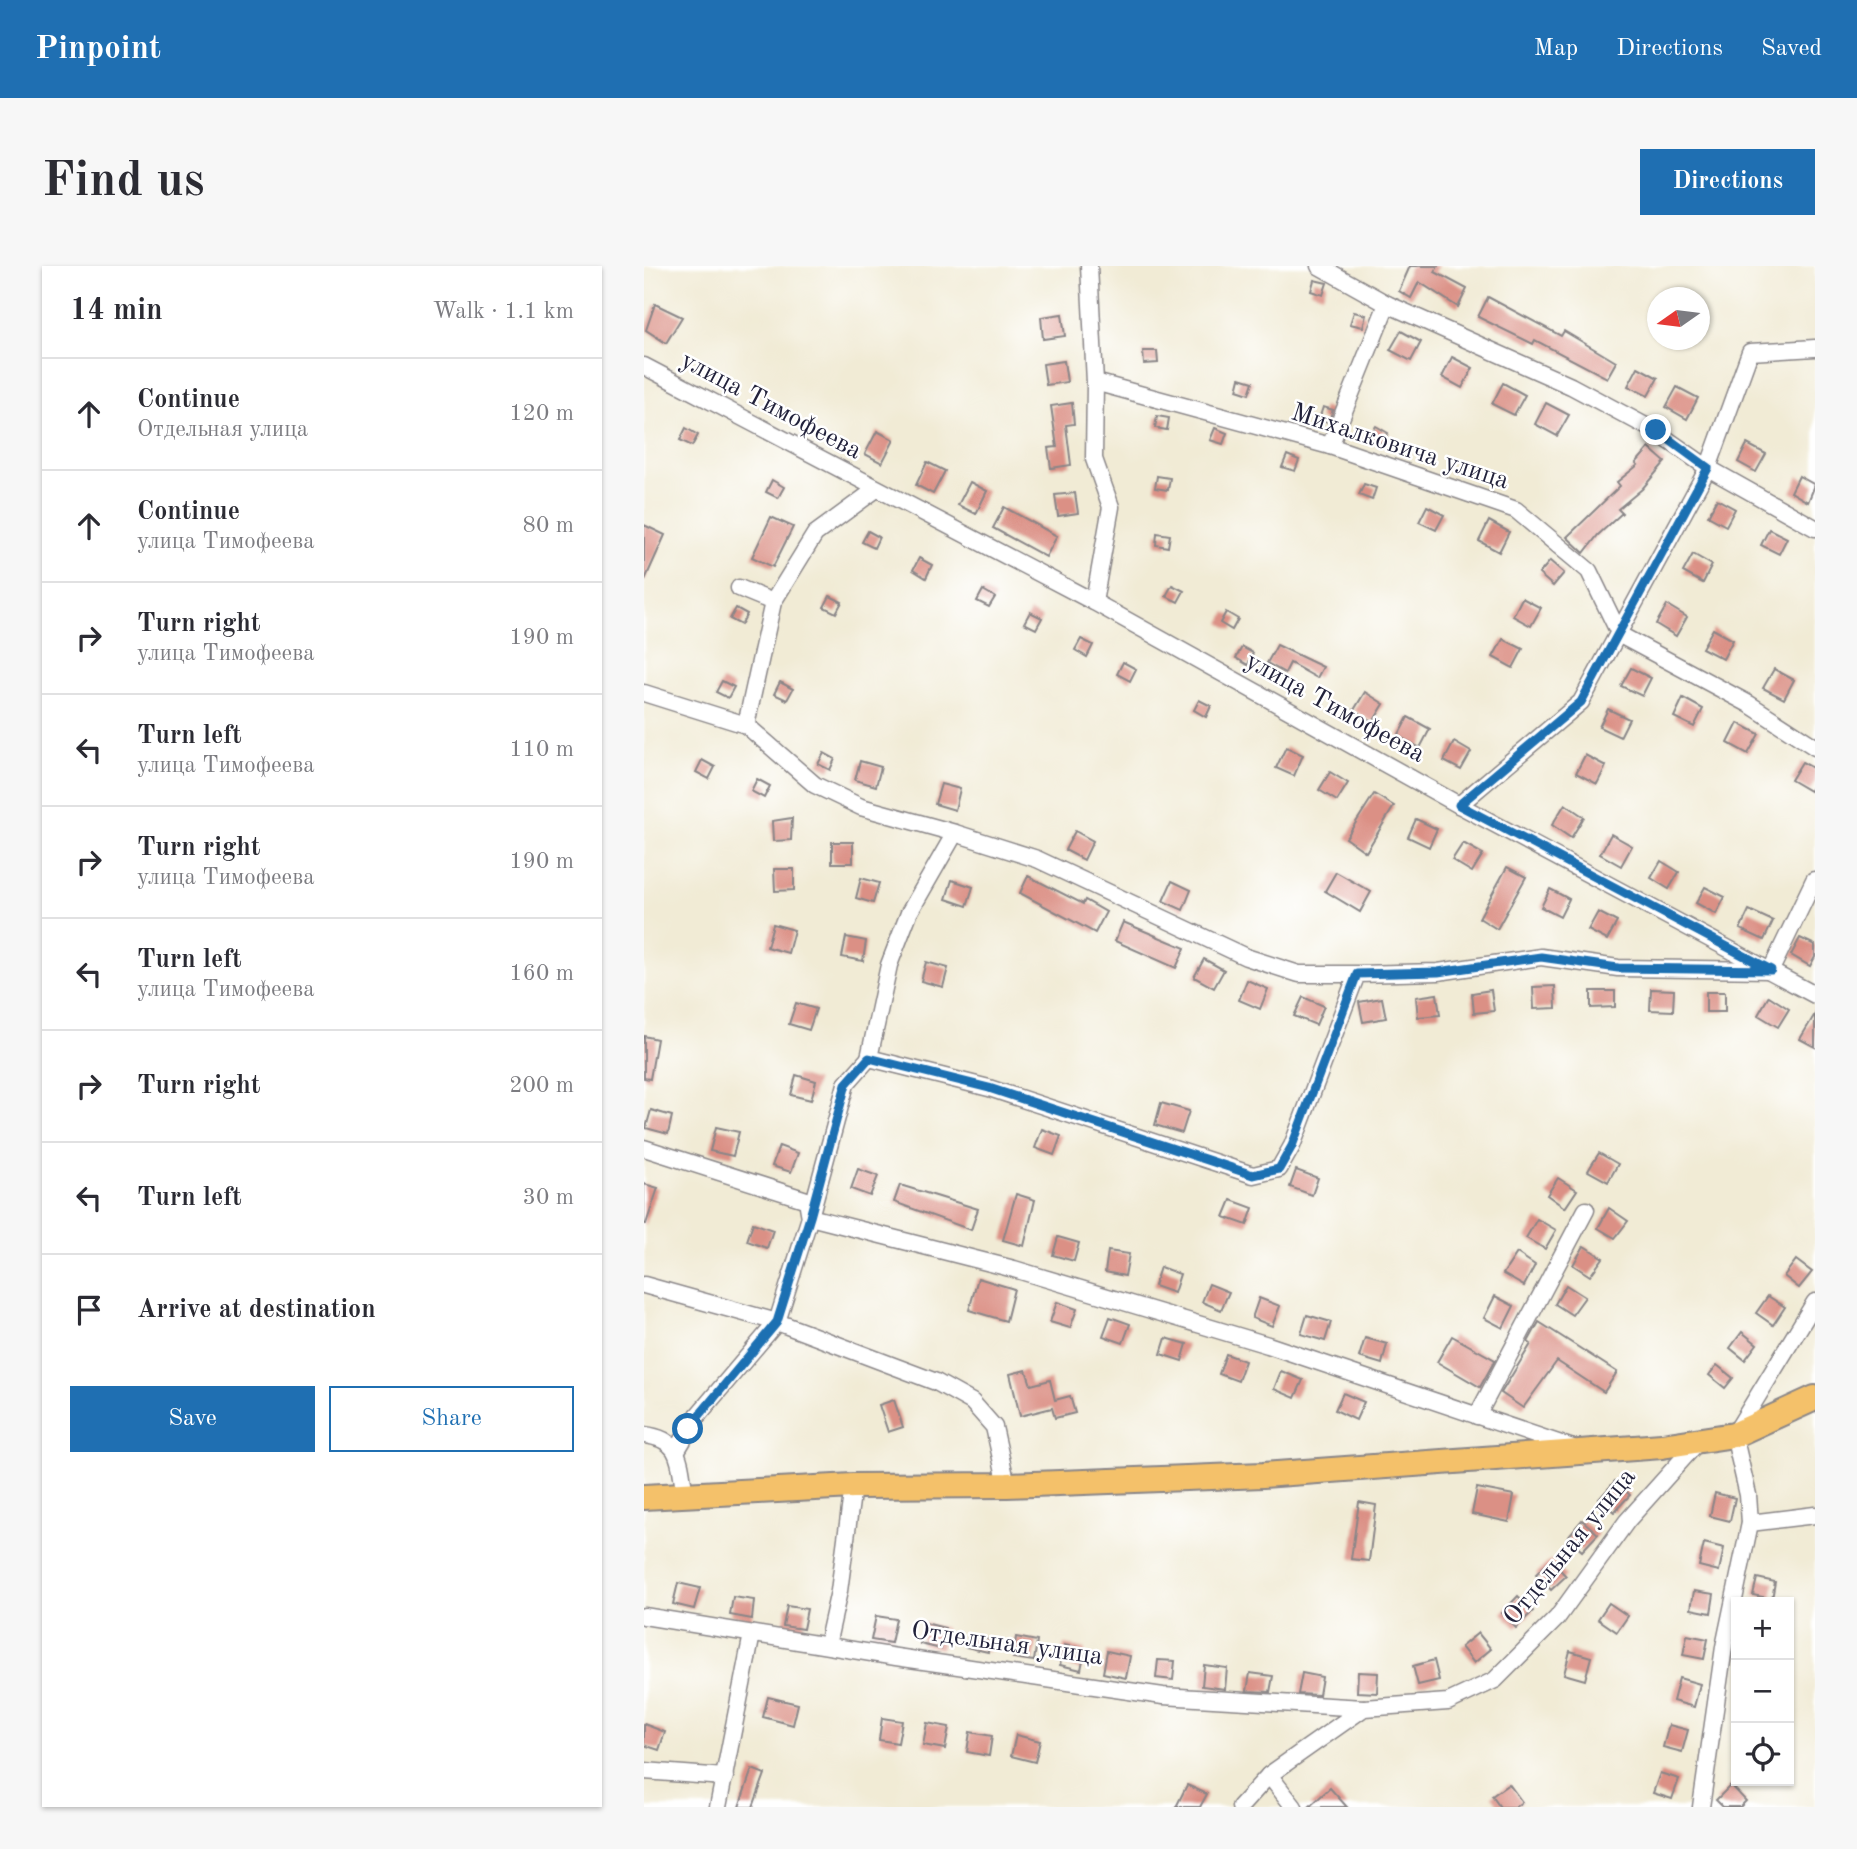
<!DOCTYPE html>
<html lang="en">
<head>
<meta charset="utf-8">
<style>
  :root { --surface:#fff; --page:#f7f7f7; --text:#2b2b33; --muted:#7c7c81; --line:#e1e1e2; --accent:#1f6fb2 }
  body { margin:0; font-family:"Old Standard TT",serif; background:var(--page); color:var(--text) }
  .controls { position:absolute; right:21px; bottom:21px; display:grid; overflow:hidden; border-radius:0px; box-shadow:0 2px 5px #0004 }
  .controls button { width:63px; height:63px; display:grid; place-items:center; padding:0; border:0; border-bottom:2px solid var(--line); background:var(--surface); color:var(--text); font:35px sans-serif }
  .compass { position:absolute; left:1003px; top:21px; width:63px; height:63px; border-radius:50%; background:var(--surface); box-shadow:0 2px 5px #0004; rotate:256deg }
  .stop { position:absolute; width:21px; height:21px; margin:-16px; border:5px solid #1f6fb2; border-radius:50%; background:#fff }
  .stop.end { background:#1f6fb2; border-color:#fff; box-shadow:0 2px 7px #0008 }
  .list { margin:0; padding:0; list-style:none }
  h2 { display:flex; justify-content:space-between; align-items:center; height:91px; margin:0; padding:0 28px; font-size:30px }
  h2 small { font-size:23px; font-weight:400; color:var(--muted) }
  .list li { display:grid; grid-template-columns:46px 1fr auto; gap:21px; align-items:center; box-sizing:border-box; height:112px; padding:0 28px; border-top:2px solid var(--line) }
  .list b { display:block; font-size:26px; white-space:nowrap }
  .list p { margin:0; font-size:23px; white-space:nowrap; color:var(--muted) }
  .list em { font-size:23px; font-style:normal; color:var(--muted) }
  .actions { display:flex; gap:14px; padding:21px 28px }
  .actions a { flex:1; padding:16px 0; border:2px solid var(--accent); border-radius:0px; text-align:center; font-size:24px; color:var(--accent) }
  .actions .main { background:var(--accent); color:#fff }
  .icon { flex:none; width:38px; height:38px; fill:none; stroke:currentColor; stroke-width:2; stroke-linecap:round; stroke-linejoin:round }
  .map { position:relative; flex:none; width:1171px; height:1541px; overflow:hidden; border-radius:0px }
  header { display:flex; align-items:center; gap:42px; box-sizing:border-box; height:98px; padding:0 35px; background:var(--accent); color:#fff }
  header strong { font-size:33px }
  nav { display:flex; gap:38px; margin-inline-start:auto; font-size:24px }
  .intro { display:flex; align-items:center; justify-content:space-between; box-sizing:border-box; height:168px; padding:0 42px }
  h1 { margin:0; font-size:49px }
  .button { padding:18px 32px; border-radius:0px; background:var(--accent); color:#fff; font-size:24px; font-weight:700 }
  main { display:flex; gap:42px; padding:0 42px }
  aside { flex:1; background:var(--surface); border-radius:0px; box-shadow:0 2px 5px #0004 }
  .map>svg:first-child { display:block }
  .building { fill:#db9085 }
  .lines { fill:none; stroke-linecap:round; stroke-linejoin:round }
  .street-casing { stroke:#8a8688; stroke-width:19 }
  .primary-casing { stroke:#8a8688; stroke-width:28 }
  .street { stroke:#fff; stroke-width:16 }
  .primary { stroke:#f4c16a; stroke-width:24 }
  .route { stroke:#1f6fb2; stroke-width:9 }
  .labels { text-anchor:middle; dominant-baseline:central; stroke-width:5; stroke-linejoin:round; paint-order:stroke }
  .street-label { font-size:26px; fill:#22223b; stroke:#fff }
</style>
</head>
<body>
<header>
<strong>Pinpoint</strong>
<nav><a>Map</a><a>Directions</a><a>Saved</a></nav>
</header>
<div class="intro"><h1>Find us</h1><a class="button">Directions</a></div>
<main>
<aside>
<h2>14 min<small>Walk · 1.1 km</small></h2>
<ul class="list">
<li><svg class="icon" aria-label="ahead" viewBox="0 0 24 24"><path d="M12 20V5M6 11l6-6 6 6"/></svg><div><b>Continue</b><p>Отдельная улица</p></div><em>120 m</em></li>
<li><svg class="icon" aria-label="ahead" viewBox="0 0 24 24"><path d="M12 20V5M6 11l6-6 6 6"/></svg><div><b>Continue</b><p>улица Тимофеева</p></div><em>80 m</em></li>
<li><svg class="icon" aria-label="right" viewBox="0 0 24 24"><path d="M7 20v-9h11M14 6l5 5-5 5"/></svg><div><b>Turn right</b><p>улица Тимофеева</p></div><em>190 m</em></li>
<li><svg class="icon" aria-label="left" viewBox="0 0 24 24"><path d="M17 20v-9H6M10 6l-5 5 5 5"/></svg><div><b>Turn left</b><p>улица Тимофеева</p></div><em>110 m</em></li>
<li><svg class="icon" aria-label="right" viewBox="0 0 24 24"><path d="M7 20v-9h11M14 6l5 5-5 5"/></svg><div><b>Turn right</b><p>улица Тимофеева</p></div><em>190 m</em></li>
<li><svg class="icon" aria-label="left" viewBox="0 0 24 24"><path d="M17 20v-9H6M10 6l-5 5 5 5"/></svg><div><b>Turn left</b><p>улица Тимофеева</p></div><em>160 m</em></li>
<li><svg class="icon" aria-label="right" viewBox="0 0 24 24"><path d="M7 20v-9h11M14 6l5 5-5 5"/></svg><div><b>Turn right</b></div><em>200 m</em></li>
<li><svg class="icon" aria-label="left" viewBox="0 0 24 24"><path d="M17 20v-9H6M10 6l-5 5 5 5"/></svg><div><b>Turn left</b></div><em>30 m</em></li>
<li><svg class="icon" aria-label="arrive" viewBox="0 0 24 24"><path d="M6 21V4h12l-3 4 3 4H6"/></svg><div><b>Arrive at destination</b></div></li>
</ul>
<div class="actions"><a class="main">Save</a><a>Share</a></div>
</aside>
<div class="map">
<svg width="1171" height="1541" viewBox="0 0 1171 1541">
  <rect width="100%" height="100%" fill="#fff"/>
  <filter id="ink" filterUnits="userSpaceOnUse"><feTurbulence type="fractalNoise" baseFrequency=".0143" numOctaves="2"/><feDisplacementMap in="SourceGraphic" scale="14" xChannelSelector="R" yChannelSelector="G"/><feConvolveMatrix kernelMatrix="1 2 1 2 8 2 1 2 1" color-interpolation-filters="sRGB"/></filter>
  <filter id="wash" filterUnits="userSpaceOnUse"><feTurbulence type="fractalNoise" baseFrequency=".00686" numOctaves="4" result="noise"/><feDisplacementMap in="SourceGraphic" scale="28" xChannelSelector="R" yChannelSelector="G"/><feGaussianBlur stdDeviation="1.57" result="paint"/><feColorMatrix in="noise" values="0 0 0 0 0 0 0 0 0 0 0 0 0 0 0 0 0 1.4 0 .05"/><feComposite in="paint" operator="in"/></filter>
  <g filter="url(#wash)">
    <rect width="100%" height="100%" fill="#f1ebd5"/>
    <g id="blocks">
      <g class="building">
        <polygon points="766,0 794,0 791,6 823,23 814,41 775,16 767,32 755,25"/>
        <polygon points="670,14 683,17 679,29 667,25"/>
        <polygon points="844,31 917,70 920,65 972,96 963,112 891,74 889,78 834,51"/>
        <polygon points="11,38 38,51 22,77 2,64"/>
        <polygon points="710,46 722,49 719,61 706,58"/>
        <polygon points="418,48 421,70 399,73 397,51"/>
        <polygon points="757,65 777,76 767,95 746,84"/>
        <polygon points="499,85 513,85 514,97 500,98"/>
        <polygon points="808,91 829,102 818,122 798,111"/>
        <polygon points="420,95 423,116 402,119 399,98"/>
        <polygon points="994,101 1014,112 1004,130 984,120"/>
        <polygon points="596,112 609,116 605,128 593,124"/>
        <polygon points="859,117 881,129 870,149 848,138"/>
        <polygon points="1033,121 1054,132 1043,153 1022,141"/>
        <polygon points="428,137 430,158 422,159 427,199 407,202 404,182 413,181 407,140"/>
        <polygon points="902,137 925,149 913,170 891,158"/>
        <polygon points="679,141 689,144 684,156 675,153"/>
        <polygon points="513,150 525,152 523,164 511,162"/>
        <polygon points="732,160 744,167 738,178 725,171"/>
        <polygon points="42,162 54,169 48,180 36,174"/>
        <polygon points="571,162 583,167 579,178 566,174"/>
        <polygon points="233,165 250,174 238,197 221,188"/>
        <polygon points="1103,178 1122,188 1112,206 1094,196"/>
        <polygon points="1005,182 1021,196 998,223 974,243 978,247 954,269 940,287 923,271 976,220 973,216 994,199 992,197"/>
        <polygon points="643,189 655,194 651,205 638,201"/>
        <polygon points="283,196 301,205 289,228 272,219"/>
        <polygon points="513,210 526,212 524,224 511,222"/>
        <polygon points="1155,210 1171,219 1164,236 1147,226"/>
        <polygon points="128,214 140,221 134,232 122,226"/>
        <polygon points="326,216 343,225 332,248 314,239"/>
        <polygon points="720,218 732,222 728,234 715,229"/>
        <polygon points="431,227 434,247 414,250 411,229"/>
        <polygon points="1073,233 1091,243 1082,260 1064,250"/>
        <polygon points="783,240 800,249 792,264 775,256"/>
        <polygon points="360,241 413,270 402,291 349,262"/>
        <polygon points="127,251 149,261 129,301 108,291"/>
        <polygon points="845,255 865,266 855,286 835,275"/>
        <polygon points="0,259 21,269 0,316"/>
        <polygon points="1125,263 1143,272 1135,288 1117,279"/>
        <polygon points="224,265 235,271 230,282 218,276"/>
        <polygon points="513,267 526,269 524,281 512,279"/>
        <polygon points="1049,288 1068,299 1059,317 1039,306"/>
        <polygon points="275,292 288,299 282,312 269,304"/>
        <polygon points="906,295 920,307 909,320 895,308"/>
        <polygon points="528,319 540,325 534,336 522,330"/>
        <polygon points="339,324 351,331 345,341 333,335"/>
        <polygon points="186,330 198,336 192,347 180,341"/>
        <polygon points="878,332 897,342 887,360 869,350"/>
        <polygon points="1023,339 1043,351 1032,370 1012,358"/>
        <polygon points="92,342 103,348 97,359 86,353"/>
        <polygon points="386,346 398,352 392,363 380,357"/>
        <polygon points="582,346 594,353 588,364 576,357"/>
        <polygon points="1069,363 1089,374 1079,393 1058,382"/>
        <polygon points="437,373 449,379 443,391 431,384"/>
        <polygon points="859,373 879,383 869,402 849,391"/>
        <polygon points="633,379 679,401 673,412 646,397 641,407 623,397"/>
        <polygon points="598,381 609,387 604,399 592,392"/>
        <polygon points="479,396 492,403 486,415 473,408"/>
        <polygon points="987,402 1007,412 998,430 977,420"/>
        <polygon points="1130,403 1150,414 1140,433 1119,422"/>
        <polygon points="78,415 90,421 84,432 72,426"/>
        <polygon points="136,416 149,423 143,434 130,428"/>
        <polygon points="721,426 740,438 729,456 710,444"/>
        <polygon points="1039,432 1059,443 1050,461 1030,451"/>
        <polygon points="555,434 567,440 562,451 550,444"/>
        <polygon points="964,443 985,453 976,471 955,461"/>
        <polygon points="764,451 786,463 776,482 754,470"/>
        <polygon points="1094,457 1115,468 1104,488 1084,477"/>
        <polygon points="810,476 827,486 817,504 800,495"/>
        <polygon points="642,481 659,489 650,510 632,502"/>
        <polygon points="180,487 191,493 186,504 174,498"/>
        <polygon points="941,489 962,500 953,518 932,507"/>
        <polygon points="58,494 71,501 65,513 52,506"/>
        <polygon points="216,495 237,501 232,520 211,514"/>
        <polygon points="1158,496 1171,503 1171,516 1166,525 1147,514"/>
        <polygon points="686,506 704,517 693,535 675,524"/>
        <polygon points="113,513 126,520 120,532 107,525"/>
        <polygon points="297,518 316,523 311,544 291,538"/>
        <polygon points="730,528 750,540 722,586 702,572"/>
        <polygon points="921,538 940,551 927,572 908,559"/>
        <polygon points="148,552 147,574 129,575 128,555"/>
        <polygon points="772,553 793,563 785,581 764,571"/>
        <polygon points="431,565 449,575 440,594 421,584"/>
        <polygon points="967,568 988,580 977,600 956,588"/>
        <rect x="188" y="576" width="21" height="21"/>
        <polygon points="819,577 839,588 828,606 808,594"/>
        <polygon points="1017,595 1035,606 1025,623 1007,612"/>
        <polygon points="863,601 882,611 853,663 835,652"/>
        <polygon points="130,603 150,603 150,624 131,625"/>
        <polygon points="692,606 727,626 716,646 681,625"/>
        <polygon points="384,610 439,638 441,634 462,646 451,667 376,627"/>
        <polygon points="217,612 235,617 229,637 212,632"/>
        <polygon points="308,614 329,621 323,640 302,633"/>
        <polygon points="528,615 547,624 539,644 519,635"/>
        <polygon points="1061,621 1081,631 1072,648 1052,637"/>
        <polygon points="906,623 925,633 916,651 897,641"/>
        <polygon points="1105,644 1129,655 1120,674 1096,663"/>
        <polygon points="954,646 973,656 963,674 944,664"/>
        <polygon points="479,656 541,682 532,702 471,675"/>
        <polygon points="129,658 150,664 144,687 123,681"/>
        <polygon points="202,671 222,675 219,695 198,691"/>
        <polygon points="1156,672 1171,679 1171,691 1166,700 1147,689"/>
        <polygon points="560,693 580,704 570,722 550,711"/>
        <polygon points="282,696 304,702 299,721 277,715"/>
        <polygon points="603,714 624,723 616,743 595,734"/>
        <polygon points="911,720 912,742 890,743 889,721"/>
        <polygon points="1007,723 1030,724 1029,745 1006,744"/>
        <polygon points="847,724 850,745 830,747 828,727"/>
        <polygon points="947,725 971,725 971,741 947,742"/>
        <rect x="1062" y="726" width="19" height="20"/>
        <polygon points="793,728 796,749 774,751 772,731"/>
        <polygon points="1125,730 1145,743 1134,761 1114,749"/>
        <polygon points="659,731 680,740 672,759 650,750"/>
        <polygon points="738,732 742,752 719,756 715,736"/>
        <polygon points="152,737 172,743 165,764 145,758"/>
        <polygon points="1171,748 1171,781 1156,773"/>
        <polygon points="0,770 13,773 6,813 0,812"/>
        <polygon points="152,809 172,815 167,834 147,829"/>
        <polygon points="517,837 545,845 538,867 511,859"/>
        <polygon points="7,844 28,850 24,868 2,862"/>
        <polygon points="72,861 95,866 89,890 66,885"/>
        <polygon points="398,863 417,870 410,889 391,882"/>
        <polygon points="135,880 154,887 147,906 128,900"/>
        <polygon points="955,887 974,898 964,916 944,905"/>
        <polygon points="214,903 234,910 226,930 207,923"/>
        <polygon points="652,904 674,912 668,929 646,921"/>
        <polygon points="914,912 933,924 921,942 903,929"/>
        <polygon points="0,918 14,922 2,958 0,958"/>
        <polygon points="256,919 334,943 327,964 250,936"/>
        <polygon points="372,928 391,934 380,980 359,974"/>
        <polygon points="587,934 609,942 603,959 580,951"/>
        <polygon points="965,942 984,955 971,972 954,962"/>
        <polygon points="893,953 912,964 901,983 882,972"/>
        <polygon points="109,957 129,964 123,982 103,975"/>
        <polygon points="414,971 435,977 430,995 409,989"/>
        <polygon points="940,980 959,992 946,1010 929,999"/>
        <polygon points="464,985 485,988 481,1010 461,1006"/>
        <polygon points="873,987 891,999 880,1020 859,1008"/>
        <polygon points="1152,994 1168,1006 1155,1022 1140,1010"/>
        <polygon points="516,1001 536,1008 530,1027 510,1020"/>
        <polygon points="334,1012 370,1023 362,1055 325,1044"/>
        <polygon points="565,1018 585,1026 577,1044 558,1036"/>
        <polygon points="922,1019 941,1031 928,1049 911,1038"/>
        <polygon points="851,1030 870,1040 859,1062 840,1052"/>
        <polygon points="1124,1030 1141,1041 1129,1059 1112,1047"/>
        <polygon points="615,1032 636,1040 628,1060 608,1052"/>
        <polygon points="413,1036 433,1043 426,1062 406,1056"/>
        <polygon points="663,1049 687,1056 681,1075 657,1068"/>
        <polygon points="466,1051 486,1058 479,1077 459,1070"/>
        <polygon points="895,1056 973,1106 960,1126 913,1095 879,1142 857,1127 887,1078 884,1076"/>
        <polygon points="1098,1066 1113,1078 1101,1094 1086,1082"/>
        <polygon points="808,1070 851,1094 836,1121 793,1096"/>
        <polygon points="522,1072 543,1078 538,1095 517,1088"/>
        <polygon points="721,1072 743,1078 738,1098 715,1091"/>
        <polygon points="582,1088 601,1095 594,1115 575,1108"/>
        <polygon points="1073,1099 1089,1112 1081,1122 1065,1109"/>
        <polygon points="382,1104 387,1119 406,1114 411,1134 426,1130 431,1147 411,1152 408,1142 376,1150 366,1108"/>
        <polygon points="637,1105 659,1114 651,1132 630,1123"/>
        <polygon points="699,1127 720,1136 712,1154 691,1144"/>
        <polygon points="250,1134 259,1161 244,1166 235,1139"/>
        <polygon points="971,1215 986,1229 970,1246 955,1233"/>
        <polygon points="833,1222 870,1229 865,1256 828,1248"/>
        <polygon points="1071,1227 1091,1232 1086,1255 1066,1250"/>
        <polygon points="715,1236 732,1239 725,1295 707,1293"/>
        <polygon points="938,1254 954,1268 938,1285 923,1272"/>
        <polygon points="1060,1277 1080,1282 1075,1305 1055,1300"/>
        <polygon points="907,1294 922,1310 907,1324 892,1308"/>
        <polygon points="1113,1312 1131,1316 1128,1333 1109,1329"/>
        <polygon points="34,1317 56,1322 50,1343 29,1338"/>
        <polygon points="1050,1325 1070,1328 1067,1347 1047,1343"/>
        <polygon points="874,1330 889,1345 872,1362 858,1347"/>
        <polygon points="89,1331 110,1334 108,1353 86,1349"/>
        <polygon points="965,1337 984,1350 973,1366 954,1353"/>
        <polygon points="143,1340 163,1343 159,1363 139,1360"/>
        <polygon points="232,1350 252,1353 247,1377 227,1374"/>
        <polygon points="281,1357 301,1362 297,1383 276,1378"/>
        <polygon points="834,1367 847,1383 830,1397 817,1381"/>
        <polygon points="325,1369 347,1374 344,1386 322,1381"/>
        <polygon points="1043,1369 1064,1373 1060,1393 1039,1389"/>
        <polygon points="372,1371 393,1375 390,1395 369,1392"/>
        <polygon points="420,1379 441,1383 437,1404 416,1399"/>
        <polygon points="463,1385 486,1390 482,1412 459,1407"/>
        <polygon points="926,1385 947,1391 941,1414 920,1408"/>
        <polygon points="514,1394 531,1395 529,1414 512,1412"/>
        <polygon points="790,1394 795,1414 774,1419 769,1400"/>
        <polygon points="560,1399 583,1402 581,1423 558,1420"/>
        <polygon points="714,1406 734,1407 733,1427 713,1426"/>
        <polygon points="606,1407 629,1410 626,1426 603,1425"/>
        <polygon points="658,1407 678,1411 675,1429 654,1428"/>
        <polygon points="1035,1412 1056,1418 1050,1441 1029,1435"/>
        <polygon points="124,1431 154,1438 149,1459 119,1451"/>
        <polygon points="238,1452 258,1455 254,1477 235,1474"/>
        <polygon points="283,1457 305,1461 301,1483 279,1479"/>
        <polygon points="0,1458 21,1466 15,1484 0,1479"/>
        <polygon points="1025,1459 1044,1464 1038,1486 1019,1481"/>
        <polygon points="326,1466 348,1470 345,1490 323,1486"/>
        <polygon points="372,1469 396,1475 391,1496 367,1490"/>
        <polygon points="108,1503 121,1508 109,1541 95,1541"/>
        <polygon points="1016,1507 1035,1513 1028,1533 1009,1527"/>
        <polygon points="865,1518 878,1536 871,1541 856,1541 848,1530"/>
        <polygon points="543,1519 563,1528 556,1541 532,1541"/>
        <polygon points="1087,1519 1102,1535 1096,1541 1079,1541 1072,1534"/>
        <polygon points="686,1522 703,1541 665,1541"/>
      </g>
    </g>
  </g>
  <g filter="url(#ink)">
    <use href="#blocks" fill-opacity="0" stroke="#8a8688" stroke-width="2"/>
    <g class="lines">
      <defs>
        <g id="street">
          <polyline points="445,0 451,116 450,193 467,241 450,336"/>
          <polyline points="675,0 743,38 927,120 1011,165 1064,202 1171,262"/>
          <polyline points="0,100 450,336 815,539 1171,729"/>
          <polyline points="451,116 686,180 872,244 945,305 976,369 1105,438 1171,481"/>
          <polyline points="686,180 743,38"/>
          <polyline points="231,224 171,268 129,336 102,459 171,519 217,541 311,567"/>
          <polyline points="95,322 129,336"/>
          <polyline points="0,427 102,459"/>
          <polyline points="815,539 937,436 1064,202 1106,86 1171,82"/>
          <polyline points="713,708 655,708 602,691 393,593 311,567 265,647 245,699 225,792 345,822 609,909 635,903 648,880 713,708 794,706 897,691 974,702 1127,704 1170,614"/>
          <polyline points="225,792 202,818 166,951 370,1003 624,1079 929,1182"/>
          <polyline points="0,882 163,934 166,951 133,1056 54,1149 33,1184"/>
          <polyline points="0,1019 133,1056 292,1116 328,1136 350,1161 363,1219"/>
          <polyline points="833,1150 942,944"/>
          <path d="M0,1169C39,1173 35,1197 41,1229"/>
          <polyline points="1106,1257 1171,1249"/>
          <polyline points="0,1350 252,1391 519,1430 720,1442"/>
          <polyline points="183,1379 195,1325 209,1220"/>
          <polyline points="0,1505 81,1511"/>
          <polyline points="625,1509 720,1442 804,1436 851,1414 913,1352 983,1255 1053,1177"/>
          <polyline points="74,1541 108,1368"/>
          <polyline points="596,1541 625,1509 650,1541"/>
          <polyline points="1057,1541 1080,1381 1106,1257 1104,1229 1090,1169 1171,1036"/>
        </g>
        <polyline id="primary" points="0,1231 209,1220 363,1219 619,1209 1018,1180 1090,1169 1171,1132"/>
      </defs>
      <use href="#street" class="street-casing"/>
      <use href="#primary" class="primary-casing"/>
      <use href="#street" class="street"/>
      <use href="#primary" class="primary"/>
    </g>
  </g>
  <g class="lines" filter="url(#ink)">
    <polyline class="route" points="44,1163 133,1056 166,951 202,818 225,792 345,822 609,909 635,903 648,880 713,708 794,706 897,691 974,702 1127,704 815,539 937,436 1064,202 1012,164"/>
  </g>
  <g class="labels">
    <g class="street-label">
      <text transform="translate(127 140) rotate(28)">улица Тимофеева</text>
      <text transform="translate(756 181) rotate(18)">Михалковича улица</text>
      <text transform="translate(691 442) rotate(29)">улица Тимофеева</text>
      <text transform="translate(926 1281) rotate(-51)">Отдельная улица</text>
      <text transform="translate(363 1378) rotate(8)">Отдельная улица</text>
    </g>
  </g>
</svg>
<div class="controls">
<button>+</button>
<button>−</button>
<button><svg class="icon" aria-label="locate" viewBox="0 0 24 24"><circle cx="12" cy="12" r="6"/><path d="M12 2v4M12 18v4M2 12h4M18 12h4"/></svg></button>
</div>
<svg class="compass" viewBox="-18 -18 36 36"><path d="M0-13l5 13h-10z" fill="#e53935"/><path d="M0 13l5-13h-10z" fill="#7c7c81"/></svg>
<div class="stop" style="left:44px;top:1163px"></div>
<div class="stop end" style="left:1012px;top:164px"></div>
</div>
</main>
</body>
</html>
